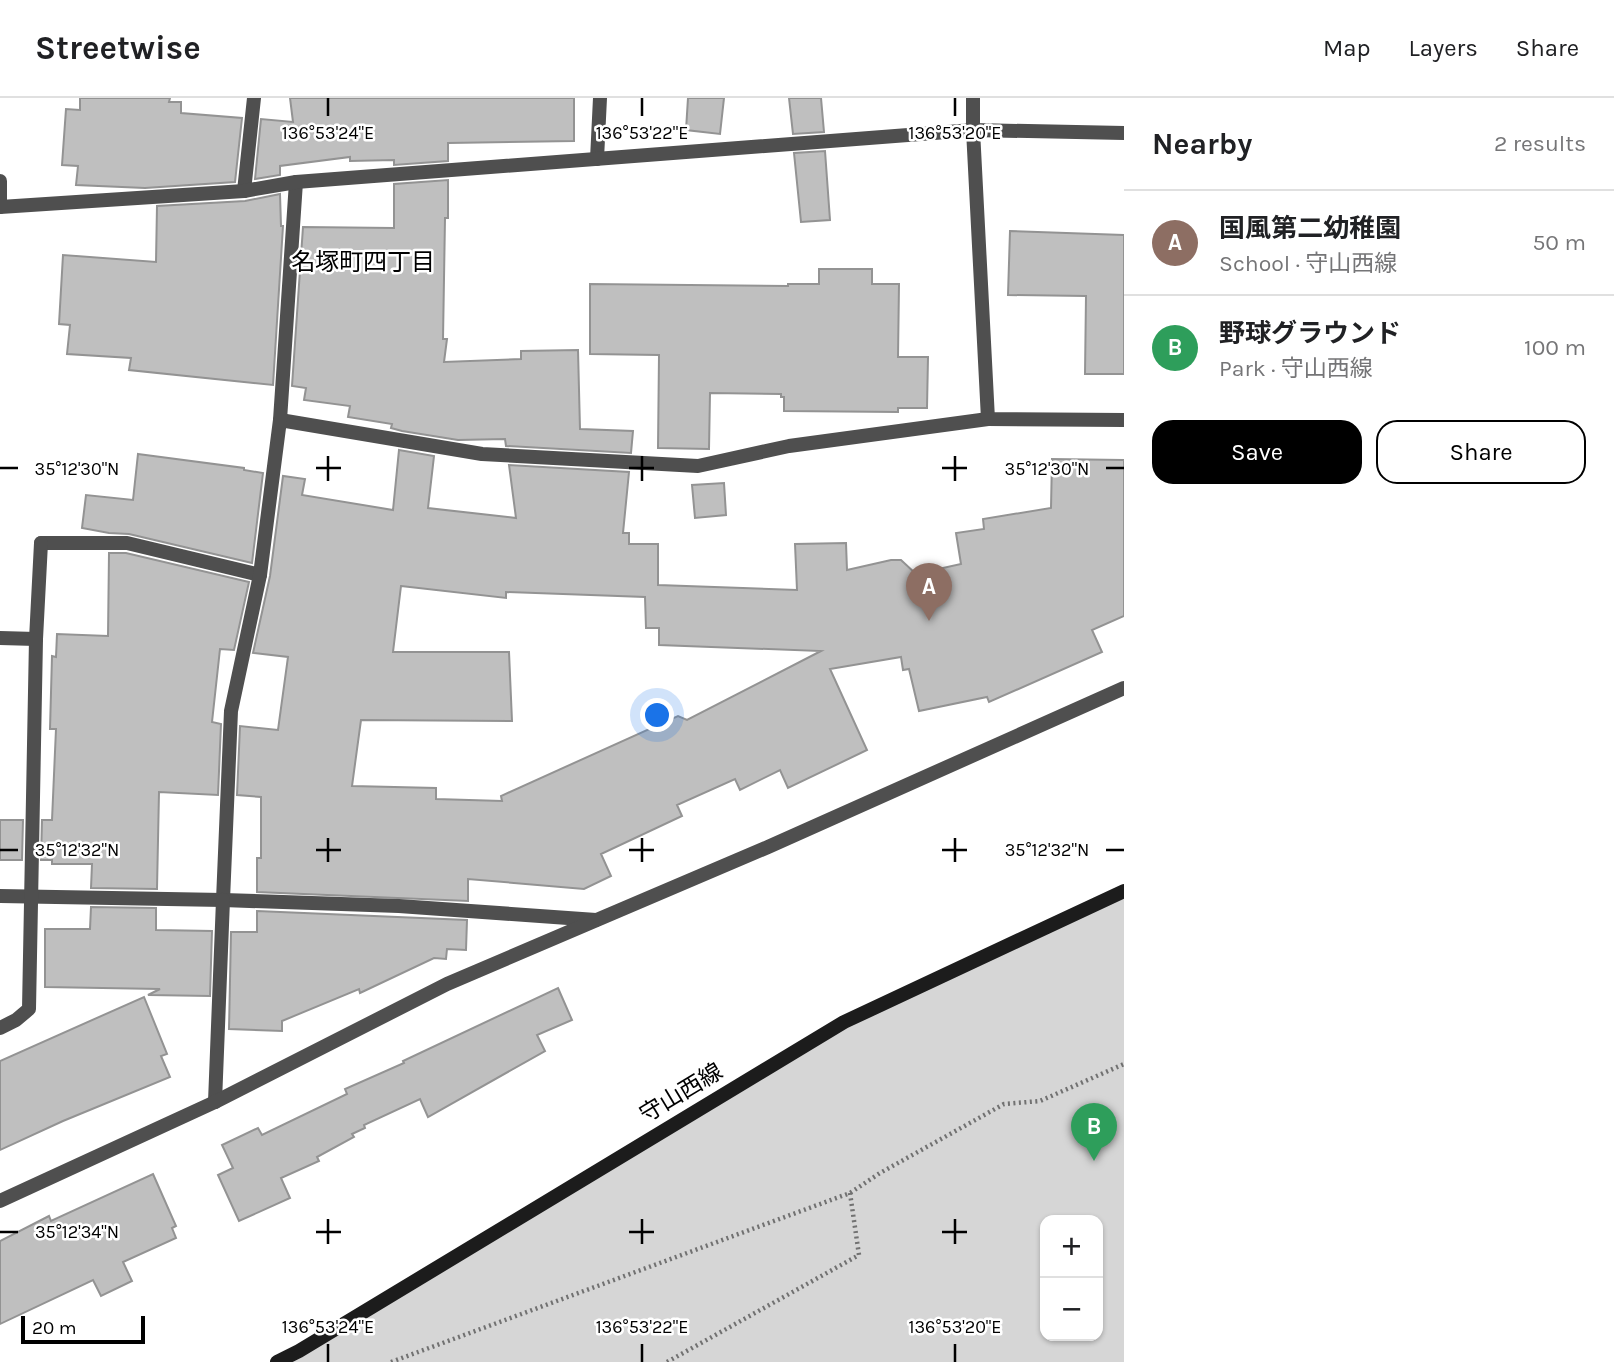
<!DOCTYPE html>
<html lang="en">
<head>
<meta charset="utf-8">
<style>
  :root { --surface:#fff; --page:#f2f2f2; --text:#202124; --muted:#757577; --line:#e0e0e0; --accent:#000 }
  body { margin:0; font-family:Karla,"Noto Sans JP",sans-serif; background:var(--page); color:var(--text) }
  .controls { position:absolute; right:21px; bottom:21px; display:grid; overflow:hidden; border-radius:14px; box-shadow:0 2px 5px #0004 }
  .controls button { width:63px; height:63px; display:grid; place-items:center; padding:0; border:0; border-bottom:2px solid var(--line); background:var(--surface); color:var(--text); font:35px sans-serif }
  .scale { position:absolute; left:21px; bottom:18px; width:124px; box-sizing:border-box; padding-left:7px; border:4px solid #000; border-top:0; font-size:19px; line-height:24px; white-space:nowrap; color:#000; -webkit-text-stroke:5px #fff; paint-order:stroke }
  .you { position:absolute; left:658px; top:618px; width:24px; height:24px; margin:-18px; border:5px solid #fff; border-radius:50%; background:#1a73e8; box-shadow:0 0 0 10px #1a73e833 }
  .badge { display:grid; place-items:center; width:46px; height:46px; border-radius:50%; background:var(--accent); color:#fff; font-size:23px; font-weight:700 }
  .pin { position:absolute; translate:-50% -58px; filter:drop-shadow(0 2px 4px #0008) }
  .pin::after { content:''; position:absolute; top:37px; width:24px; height:21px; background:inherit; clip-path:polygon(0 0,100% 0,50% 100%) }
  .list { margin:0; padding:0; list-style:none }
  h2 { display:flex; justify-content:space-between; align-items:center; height:91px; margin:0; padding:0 28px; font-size:30px }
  h2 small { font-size:23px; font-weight:400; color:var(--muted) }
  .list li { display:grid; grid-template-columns:46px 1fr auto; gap:21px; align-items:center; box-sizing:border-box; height:105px; padding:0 28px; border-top:2px solid var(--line) }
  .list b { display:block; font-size:26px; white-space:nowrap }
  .list p { margin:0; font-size:23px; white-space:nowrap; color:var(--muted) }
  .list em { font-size:23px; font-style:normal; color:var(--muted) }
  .actions { display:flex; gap:14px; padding:21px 28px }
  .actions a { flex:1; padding:16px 0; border:2px solid var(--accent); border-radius:21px; text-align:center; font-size:24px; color:var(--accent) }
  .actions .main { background:var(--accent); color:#fff }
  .map { position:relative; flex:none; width:1124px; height:1264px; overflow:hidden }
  header { display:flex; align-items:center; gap:42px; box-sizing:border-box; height:98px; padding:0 35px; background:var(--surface); border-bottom:2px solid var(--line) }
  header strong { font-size:33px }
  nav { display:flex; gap:38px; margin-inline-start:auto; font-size:24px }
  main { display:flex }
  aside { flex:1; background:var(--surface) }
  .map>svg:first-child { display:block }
  .green { fill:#d6d6d6; fill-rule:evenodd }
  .building { fill:#bfbfbf; stroke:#939393; stroke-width:2; fill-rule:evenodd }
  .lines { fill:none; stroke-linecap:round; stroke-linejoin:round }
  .path { stroke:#717171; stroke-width:4.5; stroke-dasharray:2 3.5; stroke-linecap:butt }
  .service { stroke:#4f4f4f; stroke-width:14 }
  .minor { stroke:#4f4f4f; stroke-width:14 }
  .tertiary { stroke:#4f4f4f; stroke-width:14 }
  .secondary { stroke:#1c1c1c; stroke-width:14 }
  .ticks { fill:none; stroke:#000; stroke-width:2.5 }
  .labels { text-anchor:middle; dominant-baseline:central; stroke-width:5; stroke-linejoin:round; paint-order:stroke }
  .street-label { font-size:23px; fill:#000; stroke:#fff }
  .neighbourhood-label { font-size:24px; fill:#000; stroke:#fff }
  .ticks-label { font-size:18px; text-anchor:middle; fill:#000; stroke:#fff; stroke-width:5; stroke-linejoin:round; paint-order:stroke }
</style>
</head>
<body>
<header>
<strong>Streetwise</strong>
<nav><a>Map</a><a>Layers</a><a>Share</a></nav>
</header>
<main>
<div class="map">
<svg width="1124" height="1264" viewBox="0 0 1124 1264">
  <rect width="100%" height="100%" fill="#fff"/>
  <path class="green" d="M1124,793V1264H277L844,924ZM1045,1122H1098V1238H1045Z"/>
  <g class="building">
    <polygon points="80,0 170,0 169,4 181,4 181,15 242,20 235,84 145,90 76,87 78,68 62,67 66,11 80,12"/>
    <polygon points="290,0 574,0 574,43 448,45 448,63 394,67 394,62 350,63 350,59 280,68 280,77 255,81 261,21 293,24"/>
    <polygon points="688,0 724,0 720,36 686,32"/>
    <polygon points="789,0 821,0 824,34 793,36"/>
    <polygon points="825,53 830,122 801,124 794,55"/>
    <polygon points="448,82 448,120 445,120 443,241 447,241 444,264 521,261 521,253 578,252 580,331 633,333 631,355 506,348 505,341 458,342 402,333 391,330 392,326 348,319 350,308 304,302 306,290 292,288 303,129 394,130 394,86"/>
    <polygon points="280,96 281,128 283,128 273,287 129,272 131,260 67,256 70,227 59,226 63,157 156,164 157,108 245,103"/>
    <polygon points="1010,133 1124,137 1124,276 1085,276 1086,198 1008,197"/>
    <polygon points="819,171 872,171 872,186 899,186 898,259 928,259 927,310 898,310 898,314 784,313 784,299 781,299 781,296 710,295 709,351 658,350 659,257 590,256 590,186 788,188 788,186 819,186"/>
    <path d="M399,352L434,358L428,410L516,420L509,367L629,374L623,435H629V446H658V487L797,492L795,446L846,445L847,472L891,462H901L916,476L961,466L956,435L984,431L983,421L1051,410L1052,361L1124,362V518L1092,532L1102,554L989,604L987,599L919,613L909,571L903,572L901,559L830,571L867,652L788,690L780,672L740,692L735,681L677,707L682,718L601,756L611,778L584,791L468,781V803L257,794V760H261V699L237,697L240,628L278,632L288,559L253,555L270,478L283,378L305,381L302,397L393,412ZM401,488L506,500V494L645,499L646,530H659V547L821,553L687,622L678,618L501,698L502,703L436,701V690L352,688L361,622L512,623L509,554H393Z"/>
    <polygon points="138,356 244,370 244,372 263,375 252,465 129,436 109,435 82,430 86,397 133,402"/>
    <polygon points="724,385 726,417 695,420 692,387"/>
    <polygon points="109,455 126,455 249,484 234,552 220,551 212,624 221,626 218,697 159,694 157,791 91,790 92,766 52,766 52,762 41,762 42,722 52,722 56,631 50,631 52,558 56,559 57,536 108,538"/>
    <polygon points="0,722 23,722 22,762 0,762"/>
    <polygon points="91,809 156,810 156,832 212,833 210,898 148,897 160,891 45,889 45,831 90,831"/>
    <polygon points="257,813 467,822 466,852 447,851 446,861 434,860 360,895 359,891 282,923 282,933 229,931 231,834 257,834"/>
    <polygon points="558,890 572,922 537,937 545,953 428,1019 420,1001 364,1027 365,1030 352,1036 354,1039 317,1059 319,1063 281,1080 290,1100 239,1123 218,1077 233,1070 222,1047 258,1030 262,1037 347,996 345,991 404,965 403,963"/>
    <polygon points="144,899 167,956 161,958 170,979 63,1023 0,1052 0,963"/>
    <polygon points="153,1076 176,1128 172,1130 176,1140 123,1164 132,1183 101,1198 93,1182 0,1226 0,1143 49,1118 51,1123"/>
  </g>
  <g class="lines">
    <g class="path">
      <polyline points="391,1264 850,1095 880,1075 1004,1006 1040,1003 1124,966"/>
      <polyline points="667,1264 859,1157 850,1095"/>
    </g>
    <g class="service">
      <polyline points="973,0 973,32"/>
      <polyline points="597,61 600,0"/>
      <polyline points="244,93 254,0"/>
      <polyline points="280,322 482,356 698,368 789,348 988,321"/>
      <polyline points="41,445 127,445 260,477"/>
      <polyline points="223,802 231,613 260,477 280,322 296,84"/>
    </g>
    <g class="minor">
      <polyline points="973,32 988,321 1124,322"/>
      <polyline points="0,83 0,109"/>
      <polyline points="0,109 244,93 296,84 973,32 1124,35"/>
      <polyline points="0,540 36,541"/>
      <polyline points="0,798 223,802 399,808 596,822"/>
      <polyline points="0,930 16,922 29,911 36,541 41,445"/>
      <polyline points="215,1004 223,802"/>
    </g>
    <polyline class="tertiary" points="0,1103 215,1004 447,886 768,749 1124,590"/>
    <polyline class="secondary" points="277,1264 299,1253 844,924 1124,793"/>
  </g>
  <path class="ticks" d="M328,0V18M642,0V18M955,0V18M328,358V383M642,358V383M955,358V383M0,370H18M316,370H341M629,370H654M942,370H967M1106,370H1124M328,740V764M642,740V764M955,740V764M0,752H18M316,752H341M629,752H654M942,752H967M1106,752H1124M328,1121V1146M642,1121V1146M955,1121V1146M0,1134H18M316,1134H341M629,1134H654M942,1134H967M328,1246V1264M642,1246V1264M955,1246V1264"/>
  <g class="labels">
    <g class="street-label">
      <text transform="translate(681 995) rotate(-31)">守山西線</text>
    </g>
    <g class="neighbourhood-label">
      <text x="363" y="164">名塚町四丁目</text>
    </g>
  </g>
  <g class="ticks-label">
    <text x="328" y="41">136°53'24"E</text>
    <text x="642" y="41">136°53'22"E</text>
    <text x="955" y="41">136°53'20"E</text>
    <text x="1047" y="377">35°12'30"N</text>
    <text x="77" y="377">35°12'30"N</text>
    <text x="1047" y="758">35°12'32"N</text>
    <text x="77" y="758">35°12'32"N</text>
    <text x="77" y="1140">35°12'34"N</text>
    <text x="328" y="1235">136°53'24"E</text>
    <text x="642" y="1235">136°53'22"E</text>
    <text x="955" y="1235">136°53'20"E</text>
  </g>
</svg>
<div class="controls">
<button>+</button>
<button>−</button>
</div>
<div class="scale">20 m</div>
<div class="you"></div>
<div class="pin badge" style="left:929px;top:523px;background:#8d6e63">A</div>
<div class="pin badge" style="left:1094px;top:1063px;background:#2e9e5b">B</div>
</div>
<aside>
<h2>Nearby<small>2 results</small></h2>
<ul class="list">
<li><span class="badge" style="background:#8d6e63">A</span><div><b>国風第二幼稚園</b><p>School · 守山西線</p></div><em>50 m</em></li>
<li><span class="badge" style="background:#2e9e5b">B</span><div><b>野球グラウンド</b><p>Park · 守山西線</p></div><em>100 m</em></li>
</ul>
<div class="actions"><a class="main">Save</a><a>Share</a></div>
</aside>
</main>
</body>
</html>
